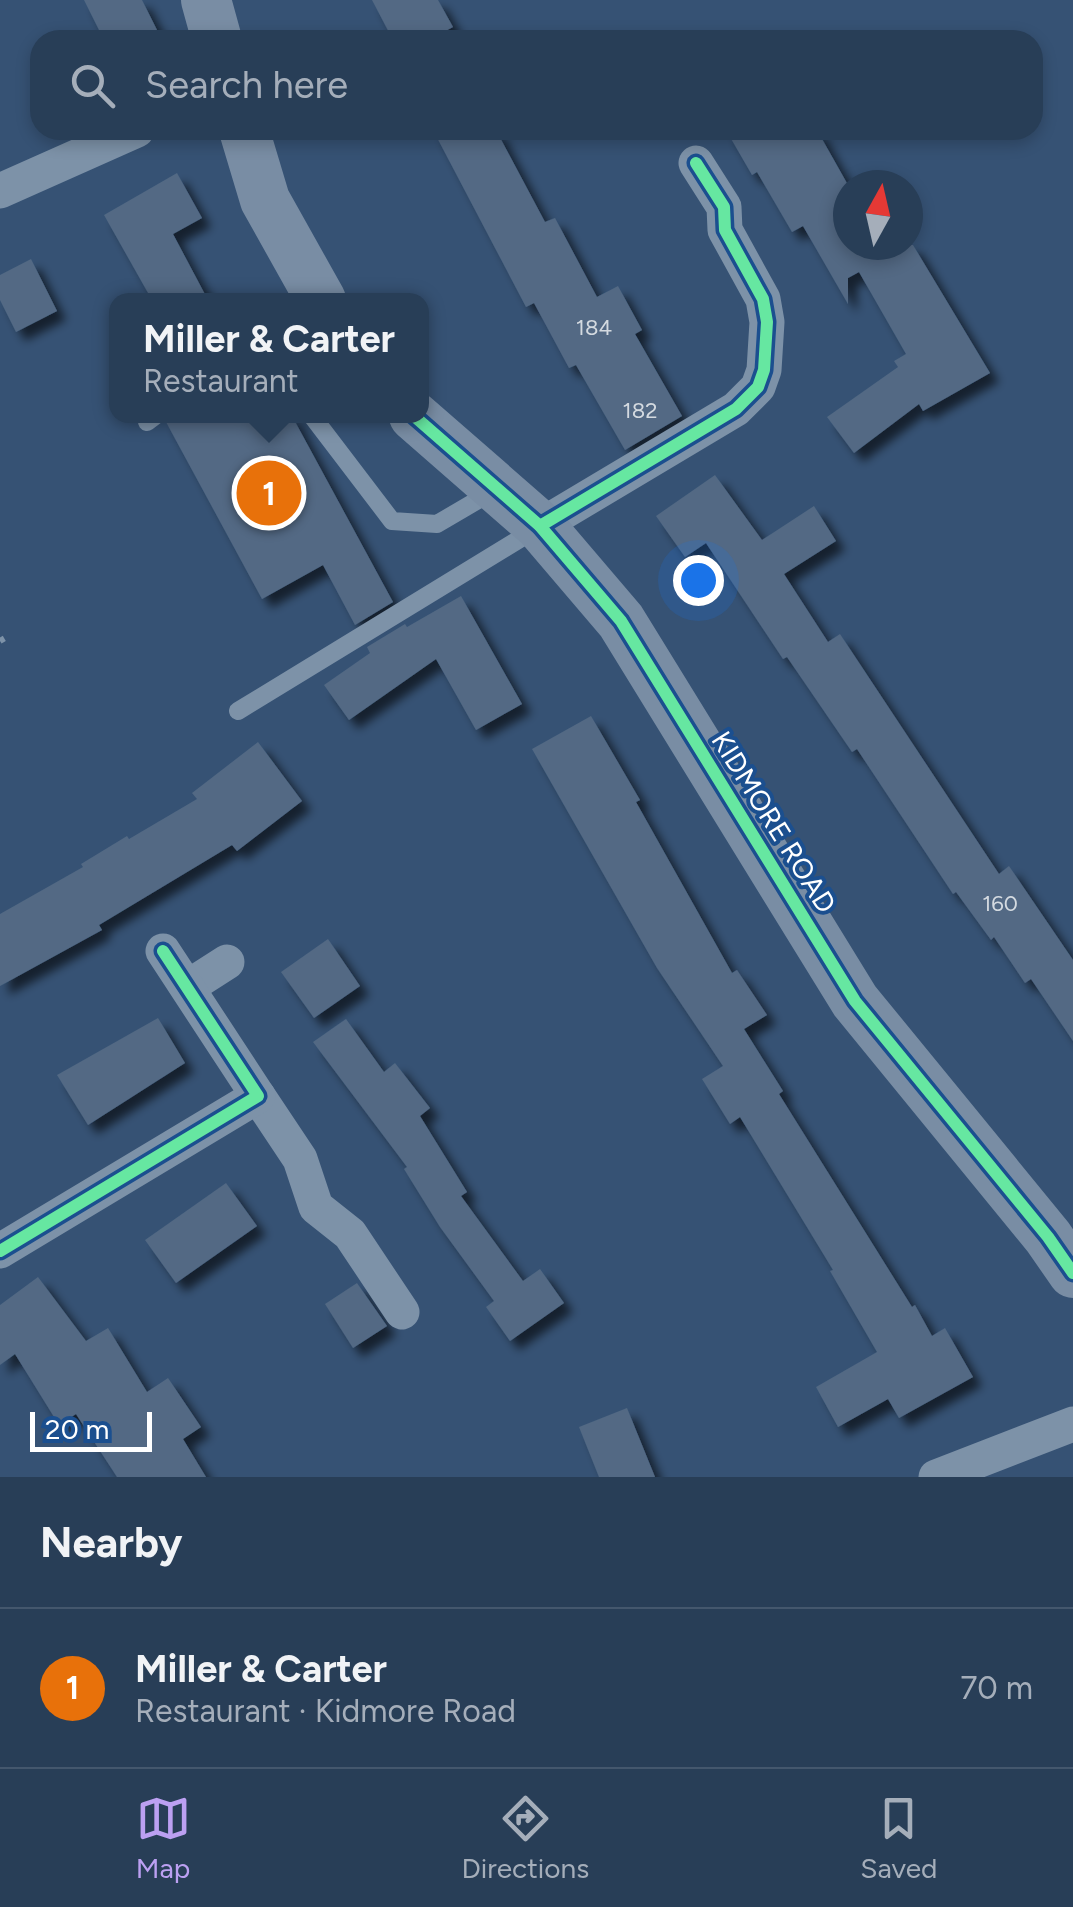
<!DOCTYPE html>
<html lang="en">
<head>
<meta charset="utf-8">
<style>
  :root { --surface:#283e57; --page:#30455d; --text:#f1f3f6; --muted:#a5aeba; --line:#44576d; --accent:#bca0f2 }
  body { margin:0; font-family:Figtree,sans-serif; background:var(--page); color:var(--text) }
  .compass { position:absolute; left:833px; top:170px; width:90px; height:90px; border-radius:50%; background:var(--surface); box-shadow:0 5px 15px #0003; rotate:8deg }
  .scale { position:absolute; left:30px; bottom:25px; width:122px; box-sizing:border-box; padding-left:10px; border:5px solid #fff; border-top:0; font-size:28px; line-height:35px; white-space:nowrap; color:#fff; -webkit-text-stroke:8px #1b4f8f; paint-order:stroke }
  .you { position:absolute; left:698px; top:580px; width:35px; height:35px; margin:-25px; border:8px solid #fff; border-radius:50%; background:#1a73e8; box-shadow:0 0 0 15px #1a73e833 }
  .badge { display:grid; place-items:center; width:65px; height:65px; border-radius:50%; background:var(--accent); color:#fff; font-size:32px; font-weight:700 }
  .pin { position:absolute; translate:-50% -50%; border:5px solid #fff; box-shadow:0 2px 10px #0006 }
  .popup { position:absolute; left:109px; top:293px; width:320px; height:130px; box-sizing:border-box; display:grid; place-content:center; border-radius:20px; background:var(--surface); filter:drop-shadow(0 2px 8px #0005); font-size:32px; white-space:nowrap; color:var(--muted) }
  .popup b { font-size:38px; color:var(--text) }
  .popup::after { content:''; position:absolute; left:50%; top:100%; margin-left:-20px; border:20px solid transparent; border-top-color:var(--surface) }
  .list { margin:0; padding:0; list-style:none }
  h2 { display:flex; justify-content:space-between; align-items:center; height:130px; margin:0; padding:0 40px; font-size:42px }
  h2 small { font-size:32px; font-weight:400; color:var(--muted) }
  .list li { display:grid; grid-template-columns:65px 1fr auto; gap:30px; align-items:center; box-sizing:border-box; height:160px; padding:0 40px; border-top:2px solid var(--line) }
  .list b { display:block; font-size:38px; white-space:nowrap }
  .list p { margin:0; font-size:32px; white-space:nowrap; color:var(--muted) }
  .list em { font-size:32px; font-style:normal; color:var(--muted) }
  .icon { flex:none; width:55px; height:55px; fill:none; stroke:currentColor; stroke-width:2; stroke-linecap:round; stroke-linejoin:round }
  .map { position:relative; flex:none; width:1073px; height:1477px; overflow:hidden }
  .search { position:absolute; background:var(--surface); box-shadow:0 5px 15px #0003; left:30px; right:30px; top:30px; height:110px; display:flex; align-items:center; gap:25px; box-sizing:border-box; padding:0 35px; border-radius:30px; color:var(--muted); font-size:38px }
  .sheet { height:290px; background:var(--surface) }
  nav { display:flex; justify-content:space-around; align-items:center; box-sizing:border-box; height:140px; border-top:2px solid var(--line); background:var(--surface); font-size:28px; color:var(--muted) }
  nav a { display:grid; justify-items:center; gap:5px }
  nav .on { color:var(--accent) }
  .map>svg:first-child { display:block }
  .building { fill:#526984; filter:url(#shadow) }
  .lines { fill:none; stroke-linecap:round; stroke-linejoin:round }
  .path { stroke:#7d92a8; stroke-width:6; stroke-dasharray:5 8; stroke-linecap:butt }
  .lane { stroke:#7d92a8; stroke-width:18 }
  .street { stroke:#7d92a8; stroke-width:35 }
  .secondary { stroke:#798da4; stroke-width:50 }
  .cycleway-casing { stroke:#1b4f8f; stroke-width:19 }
  .cycleway { stroke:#66e7a1; stroke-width:12 }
  .labels { text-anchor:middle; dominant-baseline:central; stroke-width:8; stroke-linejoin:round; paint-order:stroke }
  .number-label { font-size:22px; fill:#d4dae0 }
  .street-label { font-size:28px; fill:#fff; stroke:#1b4f8f }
</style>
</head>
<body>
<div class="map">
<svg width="1073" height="1477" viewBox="0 0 1073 1477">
  <defs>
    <filter id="shadow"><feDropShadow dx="9" dy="9" stdDeviation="5" flood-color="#0009"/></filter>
  </defs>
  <rect width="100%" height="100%" fill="#365274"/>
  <g class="building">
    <polygon points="84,0 142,0 162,40 104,40"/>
    <polygon points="372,0 438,0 453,27 429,40 393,40"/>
    <polygon points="433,130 496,130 545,222 555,218 597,297 618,286 642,330 635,334 682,416 625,450 576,365 569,368 534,303 526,307"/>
    <polygon points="726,130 817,130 848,185 848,245 913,245 990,373 923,411 919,404 854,453 827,417 898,367 894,361 906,354 859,272 848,278 848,304 803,226 792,232 757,172 752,175"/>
    <polygon points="177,173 202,218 173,234 208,300 152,300 104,215"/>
    <polygon points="31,259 57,311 16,332 0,300 0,275"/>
    <polygon points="167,416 292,416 393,602 355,625 323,565 262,599 166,422"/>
    <polygon points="715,475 762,540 814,506 836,541 784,574 828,642 840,634 999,874 1009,866 1073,960 1073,1041 1031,979 1025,983 994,937 991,940 956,892 953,894 857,749 852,752 787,657 783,659 706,543 685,557 656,516"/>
    <polygon points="461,596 522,704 476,730 436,659 349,720 324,685 370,653 367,647 405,624 407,627"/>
    <polygon points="591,716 640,800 636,802 732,973 737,970 767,1015 744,1029 783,1091 779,1094 912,1307 915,1305 932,1336 945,1328 973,1377 899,1418 888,1399 838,1427 816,1387 877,1352 830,1271 833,1270 740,1117 730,1124 702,1079 723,1066 657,968 532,749"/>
    <polygon points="258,742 302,801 237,851 232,845 99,925 102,930 0,986 0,914 83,867 81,864 127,836 129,839 197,799 192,793"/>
    <polygon points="328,939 360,986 314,1018 281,972"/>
    <polygon points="158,1018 185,1063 88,1125 57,1075"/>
    <polygon points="346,1019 384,1072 395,1063 430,1108 420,1116 467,1192 461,1196 523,1281 540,1269 564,1303 510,1341 486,1307 494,1301 440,1227 404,1169 407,1167 313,1042"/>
    <polygon points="226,1183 257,1226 176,1283 145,1240"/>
    <polygon points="38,1277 86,1341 108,1328 147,1392 168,1378 201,1427 183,1439 206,1477 117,1477 76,1414 59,1425 15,1354 0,1365 0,1305"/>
    <polygon points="357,1283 387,1326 353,1348 325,1304"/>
    <polygon points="627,1408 655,1477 599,1477 579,1427"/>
  </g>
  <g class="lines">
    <polyline class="path" points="0,641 5,638"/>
    <g class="lane">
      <polyline points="312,416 392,521 437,524 495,490"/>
      <polyline points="147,422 155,416"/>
      <polyline points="238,711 536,529"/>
    </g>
    <g class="street">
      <polyline points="0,191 137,130"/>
      <polyline points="540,526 736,409 758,387 764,370 767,322 763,299 725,230 724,207 696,163"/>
      <polyline points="188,987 227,962"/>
      <polyline points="258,1096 300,1159 316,1207 350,1234 402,1312"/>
      <polyline points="0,1251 258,1096 163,951"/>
      <polyline points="936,1477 1073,1424"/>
    </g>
    <g class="secondary">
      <polyline points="206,0 217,40"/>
      <polyline points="244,130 265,200 321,300"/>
      <polyline points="414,416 540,526 621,621 855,1001 1048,1237 1073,1273"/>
    </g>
    <defs>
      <g id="cycleway">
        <polyline points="414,416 540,526 621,621 855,1001 1048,1237 1073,1273"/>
        <polyline points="540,526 736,409 758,387 764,370 767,322 763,299 725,230 724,207 696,163"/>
        <polyline points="0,1251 258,1096 163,951"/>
      </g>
    </defs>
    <use href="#cycleway" class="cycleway-casing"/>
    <use href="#cycleway" class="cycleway"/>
  </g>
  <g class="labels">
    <g class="number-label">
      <text x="594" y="327">184</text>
      <text x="640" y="410">182</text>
      <text x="1000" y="903">160</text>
    </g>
    <g class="street-label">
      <text transform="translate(774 822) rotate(58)">KIDMORE ROAD</text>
    </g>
  </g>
</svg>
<svg class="compass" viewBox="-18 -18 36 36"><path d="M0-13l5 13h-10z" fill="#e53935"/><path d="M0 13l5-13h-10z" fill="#a5aeba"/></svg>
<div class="scale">20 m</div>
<div class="you"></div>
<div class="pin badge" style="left:269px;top:493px;background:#e8710a">1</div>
<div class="popup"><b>Miller &amp; Carter</b>Restaurant</div>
<div class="search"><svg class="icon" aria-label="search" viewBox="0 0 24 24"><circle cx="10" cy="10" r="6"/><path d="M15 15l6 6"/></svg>Search here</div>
</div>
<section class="sheet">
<h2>Nearby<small></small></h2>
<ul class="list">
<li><span class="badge" style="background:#e8710a">1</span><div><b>Miller &amp; Carter</b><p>Restaurant · Kidmore Road</p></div><em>70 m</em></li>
</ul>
</section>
<nav>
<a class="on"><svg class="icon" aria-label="map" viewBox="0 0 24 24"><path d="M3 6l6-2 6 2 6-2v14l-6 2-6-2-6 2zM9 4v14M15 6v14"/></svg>Map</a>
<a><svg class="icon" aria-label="directions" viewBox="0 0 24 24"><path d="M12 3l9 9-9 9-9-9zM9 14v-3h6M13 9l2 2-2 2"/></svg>Directions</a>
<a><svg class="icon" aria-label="saved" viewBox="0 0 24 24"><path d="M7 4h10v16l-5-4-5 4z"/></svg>Saved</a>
</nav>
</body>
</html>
